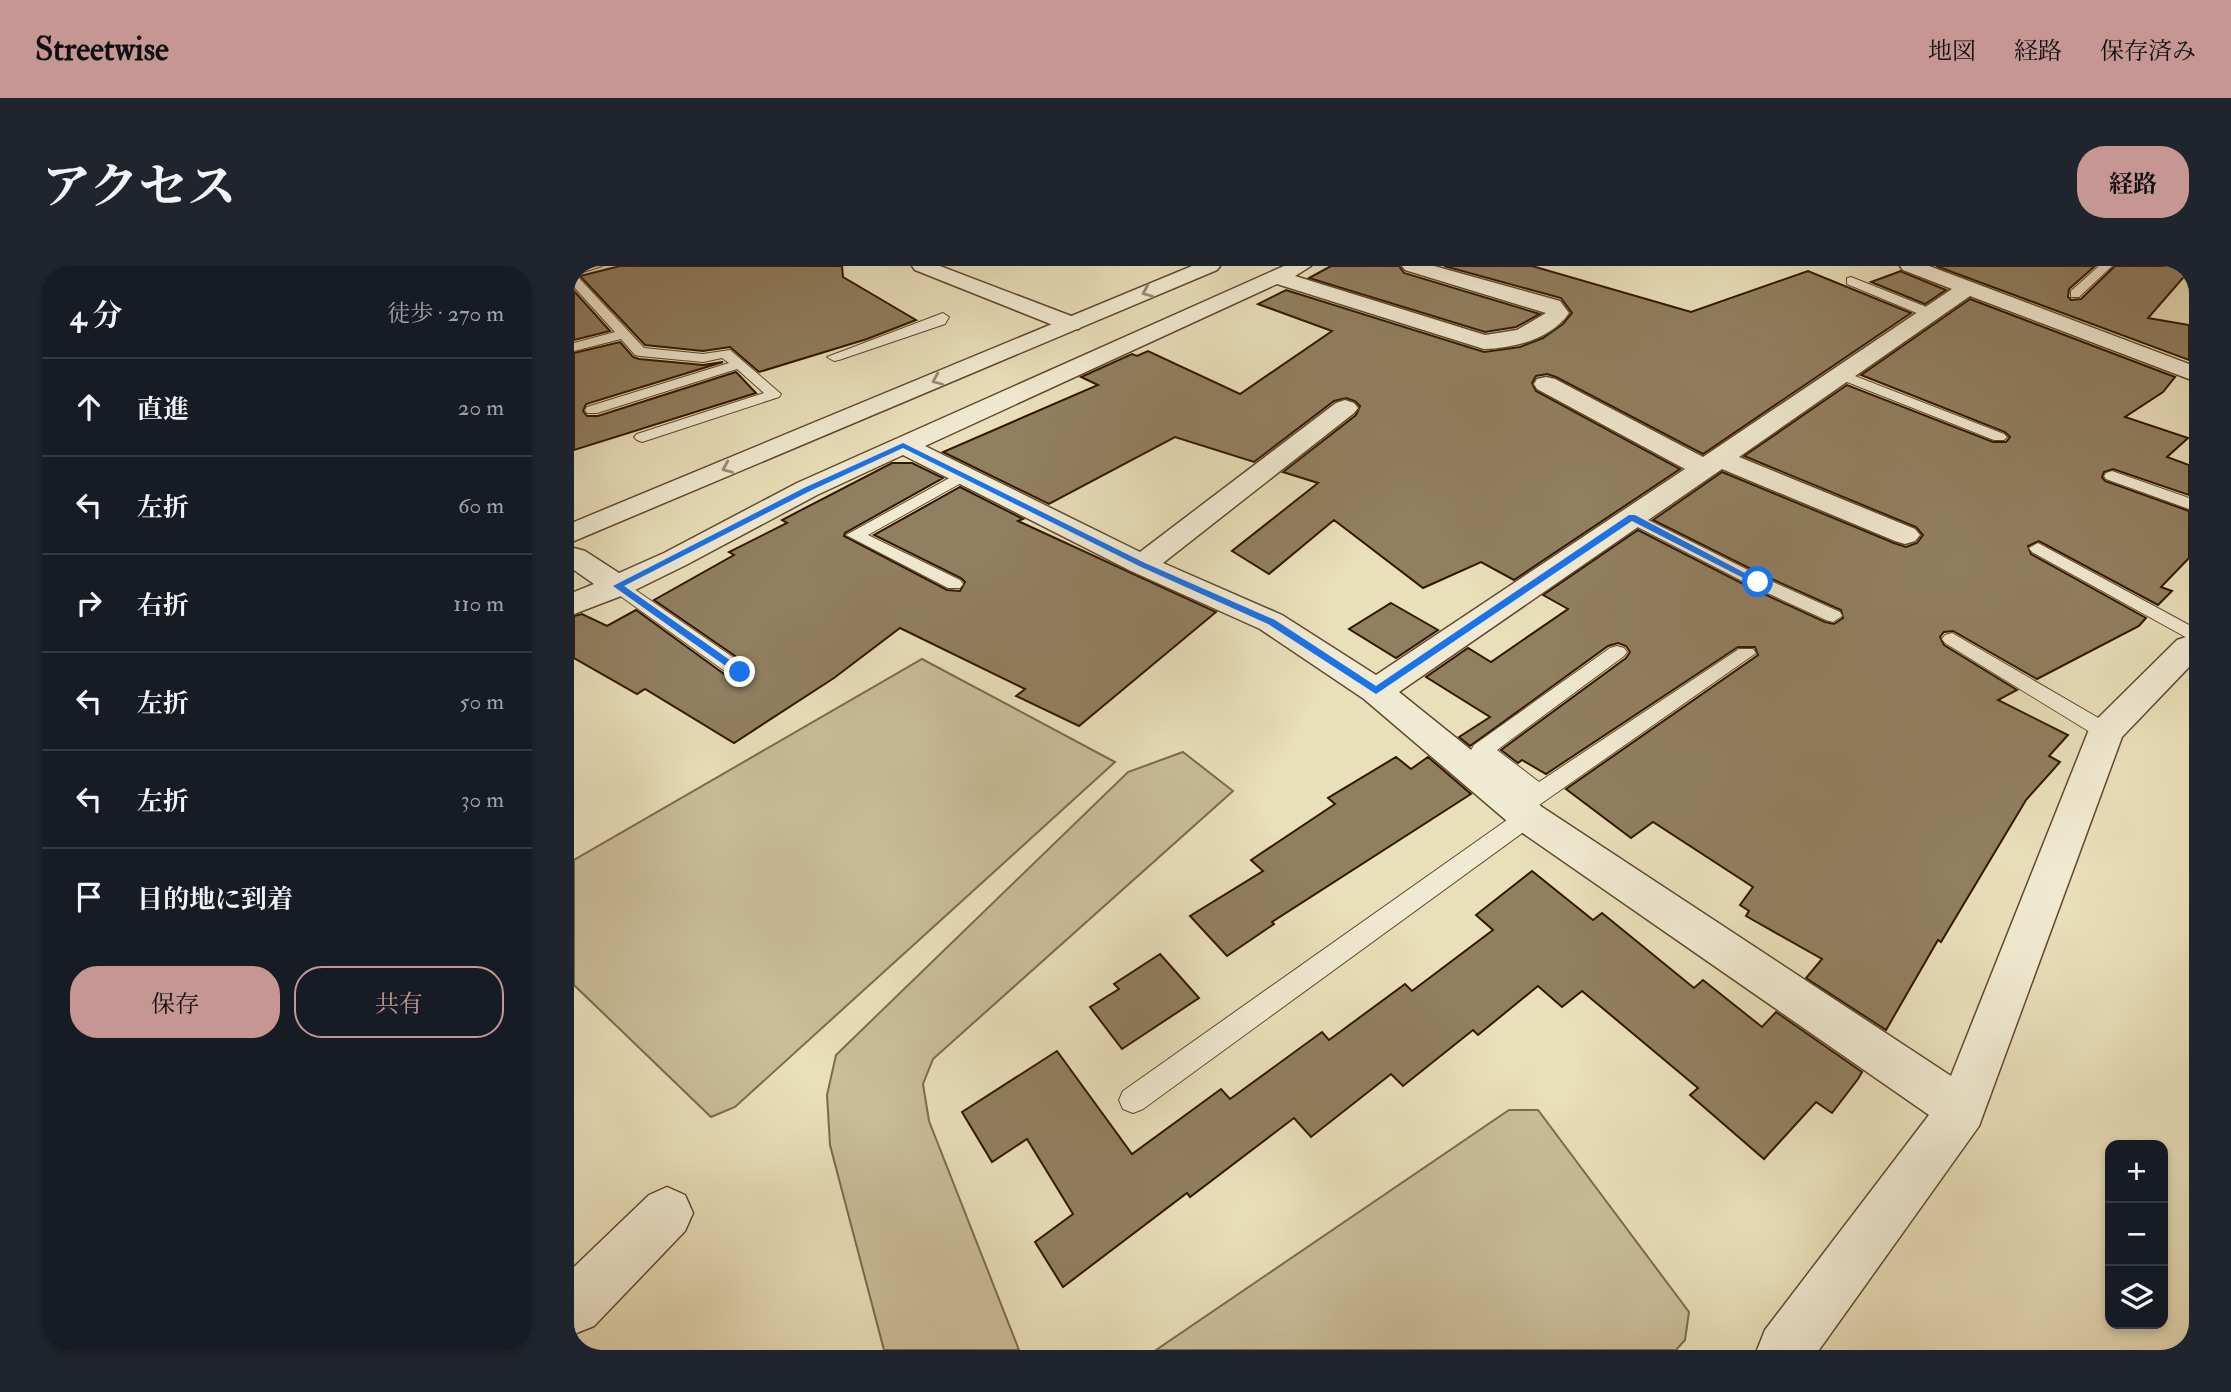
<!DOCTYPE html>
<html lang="ja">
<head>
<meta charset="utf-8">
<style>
  :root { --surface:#171b24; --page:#20242c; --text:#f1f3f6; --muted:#9ea1a6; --line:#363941; --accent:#c59692 }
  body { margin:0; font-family:"IM FELL Double Pica","Noto Serif JP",serif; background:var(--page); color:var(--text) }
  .controls { position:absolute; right:21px; bottom:21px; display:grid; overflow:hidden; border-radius:14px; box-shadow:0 4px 10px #0003 }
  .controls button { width:63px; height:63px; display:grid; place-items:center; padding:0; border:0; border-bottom:2px solid var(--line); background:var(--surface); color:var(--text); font:35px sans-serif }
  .stop { position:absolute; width:21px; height:21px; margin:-16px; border:5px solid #1a73e8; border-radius:50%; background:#fff }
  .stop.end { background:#1a73e8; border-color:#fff; box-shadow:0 2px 7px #0008 }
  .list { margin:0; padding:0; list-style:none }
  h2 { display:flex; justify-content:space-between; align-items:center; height:91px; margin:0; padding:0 28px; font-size:30px }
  h2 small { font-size:23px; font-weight:400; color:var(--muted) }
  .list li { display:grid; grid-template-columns:46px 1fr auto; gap:21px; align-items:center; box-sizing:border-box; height:98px; padding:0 28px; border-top:2px solid var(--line) }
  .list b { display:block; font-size:26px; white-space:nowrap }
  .list em { font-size:23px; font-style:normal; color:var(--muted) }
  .actions { display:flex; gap:14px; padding:21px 28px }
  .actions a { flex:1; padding:16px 0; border:2px solid var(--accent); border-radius:28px; text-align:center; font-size:24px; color:var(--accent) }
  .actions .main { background:var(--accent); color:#111 }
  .icon { flex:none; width:38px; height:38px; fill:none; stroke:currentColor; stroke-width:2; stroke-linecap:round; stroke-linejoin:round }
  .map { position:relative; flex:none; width:1615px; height:1084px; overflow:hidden; border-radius:28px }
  header { display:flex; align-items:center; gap:42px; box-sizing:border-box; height:98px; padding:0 35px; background:var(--accent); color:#111 }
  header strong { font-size:33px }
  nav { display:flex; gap:38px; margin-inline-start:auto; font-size:24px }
  .intro { display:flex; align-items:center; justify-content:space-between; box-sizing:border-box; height:168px; padding:0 42px }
  h1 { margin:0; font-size:49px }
  .button { padding:18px 32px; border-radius:28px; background:var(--accent); color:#111; font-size:24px; font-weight:700 }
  main { display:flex; gap:42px; padding:0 42px }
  aside { flex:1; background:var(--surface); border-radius:28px; box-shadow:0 4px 10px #0003 }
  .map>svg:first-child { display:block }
  .green { fill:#cabd9a; stroke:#7e6a4d; stroke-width:2 }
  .building { fill:#917f61; stroke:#321700; stroke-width:2 }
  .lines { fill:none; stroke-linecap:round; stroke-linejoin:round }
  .service-casing { stroke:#60492e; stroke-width:2 }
  .minor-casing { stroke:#60492e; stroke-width:3 }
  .tertiary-casing { stroke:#60492e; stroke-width:3 }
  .service { fill:#f1ead2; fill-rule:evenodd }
  .minor { fill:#f1ead2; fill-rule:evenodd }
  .tertiary { fill:#f1ead2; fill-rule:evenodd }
  .oneway { stroke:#9b8b74 }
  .route { fill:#1a73e8 }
</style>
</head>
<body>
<header>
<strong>Streetwise</strong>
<nav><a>地図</a><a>経路</a><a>保存済み</a></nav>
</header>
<div class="intro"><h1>アクセス</h1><a class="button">経路</a></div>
<main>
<aside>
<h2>4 分<small>徒歩 · 270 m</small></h2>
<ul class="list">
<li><svg class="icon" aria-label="ahead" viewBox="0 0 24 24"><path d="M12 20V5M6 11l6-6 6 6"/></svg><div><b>直進</b></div><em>20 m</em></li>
<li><svg class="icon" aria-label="left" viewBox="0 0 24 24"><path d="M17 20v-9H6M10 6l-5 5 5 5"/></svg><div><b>左折</b></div><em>60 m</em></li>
<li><svg class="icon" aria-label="right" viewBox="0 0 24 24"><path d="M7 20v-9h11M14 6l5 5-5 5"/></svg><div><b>右折</b></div><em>110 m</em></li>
<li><svg class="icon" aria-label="left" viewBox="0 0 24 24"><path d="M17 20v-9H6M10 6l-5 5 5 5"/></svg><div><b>左折</b></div><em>50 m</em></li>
<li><svg class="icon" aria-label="left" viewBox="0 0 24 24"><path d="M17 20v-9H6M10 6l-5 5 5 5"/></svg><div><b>左折</b></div><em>30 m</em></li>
<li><svg class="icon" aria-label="arrive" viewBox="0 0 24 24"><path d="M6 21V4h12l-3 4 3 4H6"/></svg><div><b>目的地に到着</b></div></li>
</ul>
<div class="actions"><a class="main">保存</a><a>共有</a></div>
</aside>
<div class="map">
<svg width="1615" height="1084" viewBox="0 0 1615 1084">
  <rect width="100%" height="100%" fill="#e9dfba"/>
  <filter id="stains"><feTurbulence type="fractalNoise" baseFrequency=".00286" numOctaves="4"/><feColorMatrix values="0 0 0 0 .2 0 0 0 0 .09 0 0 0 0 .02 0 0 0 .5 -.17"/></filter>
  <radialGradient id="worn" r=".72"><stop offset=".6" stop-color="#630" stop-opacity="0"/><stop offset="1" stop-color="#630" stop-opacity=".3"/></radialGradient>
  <g class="green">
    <polygon points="348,393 541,496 161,841 137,851 0,719 0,594"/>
    <polygon points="609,486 659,525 359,793 349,818 355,855 445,1084 310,1084 256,879 253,829 262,789 554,506"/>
    <polygon points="935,844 964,844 1115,1046 1111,1074 1102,1084 582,1084"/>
  </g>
  <g class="building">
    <polygon points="46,0 268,0 269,11 342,54 293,73 185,106 156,81 129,85 71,79 6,10"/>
    <polygon points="757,0 825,0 830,7 966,48 942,61 911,66 735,12"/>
    <polygon points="870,0 958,0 1117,46 1234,5 1337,47 1129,188 982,111 973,108 962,110 958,117 962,125 1106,203 940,314 907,296 849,322 760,254 695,308 658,285 744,217 709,206 782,149 786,140 781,135 772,132 760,135 680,196 601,171 475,238 369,186 524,119 507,111 558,88 563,90 574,85 666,128 758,65 684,38 712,24 910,86 946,81 969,72 989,58 998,47 987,32"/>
    <polygon points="1362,0 1521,0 1495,23 1494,31 1497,34 1507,33 1541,0 1615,0 1615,5 1574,52 1615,59 1615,94"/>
    <polygon points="1327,5 1328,6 1372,24 1351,38 1297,16"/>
    <polygon points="0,25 36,65 0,74"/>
    <polygon points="1396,33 1601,111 1589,126 1551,151 1614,172 1593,191 1615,199 1615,229 1539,203 1530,206 1528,211 1531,215 1615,245 1615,292 1587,321 1598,325 1584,339 1465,275 1454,280 1457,288 1572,352 1565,360 1463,413 1379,365 1370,366 1366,371 1370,379 1443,424 1424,434 1494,469 1475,490 1486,496 1452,534 1367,676 1364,674 1312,764 1232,712 1248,693 1172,650 1175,645 1166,639 1179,621 1079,556 1057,572 992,523 1184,389 1181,381 1164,381 972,508 948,494 944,497 927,484 1052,392 1056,386 1052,380 1044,377 1034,380 896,480 885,471 916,451 852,411 894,382 917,396 994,343 969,329 1064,264 1177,322 1251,356 1260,358 1269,352 1267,344 1191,310 1079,254 1148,206 1320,277 1332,281 1343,277 1349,269 1342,261 1170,190 1273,119 1419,176 1432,176 1436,171 1431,166 1287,109"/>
    <polygon points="46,76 59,91 65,93 129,99 149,96 12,138 9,145 13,150 24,150 162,106 182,127 0,184 0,87"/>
    <polygon points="318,197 338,197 369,212 271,267 270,270 373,324 386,325 391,316 387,312 300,269 386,221 449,253 444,255 642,346 505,460 442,430 451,423 326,362 260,412 160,477 71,423 63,428 0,392 0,350 8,348 33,360 62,344 157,413 175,412 178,405 174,399 80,334 160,289 155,286 213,257 208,254"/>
    <polygon points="817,337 864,364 822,392 775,363"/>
    <polygon points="822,491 837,503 854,491 897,528 698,656 700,658 653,690 616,650 689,605 677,594 761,538 754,532"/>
    <polygon points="958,605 1019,654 1028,647 1120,722 1129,714 1188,761 1202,746 1288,806 1284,813 1258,847 1242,836 1190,893 1116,829 1124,822 1008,725 988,741 964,720 904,769 899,764 829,820 817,808 737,871 720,852 616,931 613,927 489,1021 461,976 499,948 453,873 418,896 388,846 483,785 558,888 647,823 656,833 748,766 755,774 831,718 838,725 919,664 902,649"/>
    <polygon points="586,688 625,732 548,783 516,741 545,723 540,718"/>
  </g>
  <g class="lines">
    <defs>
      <g id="service">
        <polygon points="6,0 28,0 0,9 0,1"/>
        <polygon points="1525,0 1538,0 1505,31 1497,31 1497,25"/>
        <polygon points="0,10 4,11 70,82 129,88 156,84 207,128 205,131 68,176 63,174 60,171 63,168 190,127 163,103 23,147 13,147 11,144 13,141 155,97 148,92 129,96 66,90 61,89 47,73 0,85 0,77 41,66 0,21"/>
        <polygon points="1277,11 1360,44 1361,47 1355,51 1350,50 1273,18 1273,12"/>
        <polygon points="369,47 375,51 371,58 265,94 260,95 253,91"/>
        <polygon points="1268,105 1430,168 1433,171 1430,174 1420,174 1263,112 1261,109"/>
        <polygon points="390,204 396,206 398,209 396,212 294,269 386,314 389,318 386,322 374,322 272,269"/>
        <polygon points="1538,205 1615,232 1615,243 1532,213 1530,210 1532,207"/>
        <polygon points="1058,246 1190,312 1266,346 1268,350 1259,356 1252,354 1178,320 1052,255 1050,251"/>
        <polygon points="1464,277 1615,359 1615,373 1458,286 1455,282"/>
        <polygon points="44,314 50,316 173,401 176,406 173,411 159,411 38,324 35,320 38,316"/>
        <polygon points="1378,367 1540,461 1543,466 1540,471 1532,473 1524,471 1371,377 1368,373 1371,369"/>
        <polygon points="1043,380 1050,382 1053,386 1050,390 923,484 965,516 1165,383 1179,383 1182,387 958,544 962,545 965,551 962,557 569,843 559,847 549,843 545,834 549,825 940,549 935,548 932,542 935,536 949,527 900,489 897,484 900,479 1036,382"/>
      </g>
      <g id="minor">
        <polygon points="338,0 366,0 505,53 508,58 505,63 489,63 341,4"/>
        <path d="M710,0H737L721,10L911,69L943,64L972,47L831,4L828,0H860L986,35L995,47C977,73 941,82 910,83L703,18L351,180L566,286L762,137L771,134L780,137L784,142L780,147L589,297L708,349L802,409L1111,203L963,123L960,118L963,113L972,111L981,113L1129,191L1378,23L1329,4L1326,0H1355L1615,98V113L1396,30L1165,191L1341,263L1346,269L1341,275L1331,278L1321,275L1148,203L825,426L968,541L1377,810L1514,466L1519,457L1603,374L1615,370V401L1548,471L1405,860L1245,1084H1183L1191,1064L1355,849L940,561L790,433L686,363L557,305L329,189L243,229L112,299L55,327L0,348V326L20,318L0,304V282L11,285L45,307L90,287L223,217Z"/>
        <polygon points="93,921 111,929 119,947 111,965 20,1060 0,1068 0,1001 75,929"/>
      </g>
      <polygon id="tertiary" points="618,0 646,0 643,4 0,275 0,256"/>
    </defs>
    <use href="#service" class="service-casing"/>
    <use href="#minor" class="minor-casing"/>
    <use href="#tertiary" class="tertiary-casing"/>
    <use href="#service" class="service"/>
    <use href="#minor" class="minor"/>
    <use href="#tertiary" class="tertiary"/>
  </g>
  <defs><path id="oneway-chevron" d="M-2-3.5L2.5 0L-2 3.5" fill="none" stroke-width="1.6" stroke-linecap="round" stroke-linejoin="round" transform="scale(1.75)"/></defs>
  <g class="oneway">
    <use href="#oneway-chevron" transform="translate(573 26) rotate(157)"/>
    <use href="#oneway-chevron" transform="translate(363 114) rotate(157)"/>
    <use href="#oneway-chevron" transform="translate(153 202) rotate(157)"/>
  </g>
  <polygon class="route" points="329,177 571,297 701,354 802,420 1055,249 1061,249 1188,316 1181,318 1058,255 802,428 694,358 565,300 329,182 236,225 50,320 170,404 170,408 163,408 39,320 230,222"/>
  <rect width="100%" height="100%" filter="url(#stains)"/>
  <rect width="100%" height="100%" fill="url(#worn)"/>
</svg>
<div class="controls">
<button>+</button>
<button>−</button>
<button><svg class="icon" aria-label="layers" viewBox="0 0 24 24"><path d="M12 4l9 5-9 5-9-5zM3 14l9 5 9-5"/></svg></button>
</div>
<div class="stop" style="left:1184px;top:316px"></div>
<div class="stop end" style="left:166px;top:406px"></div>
</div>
</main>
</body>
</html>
